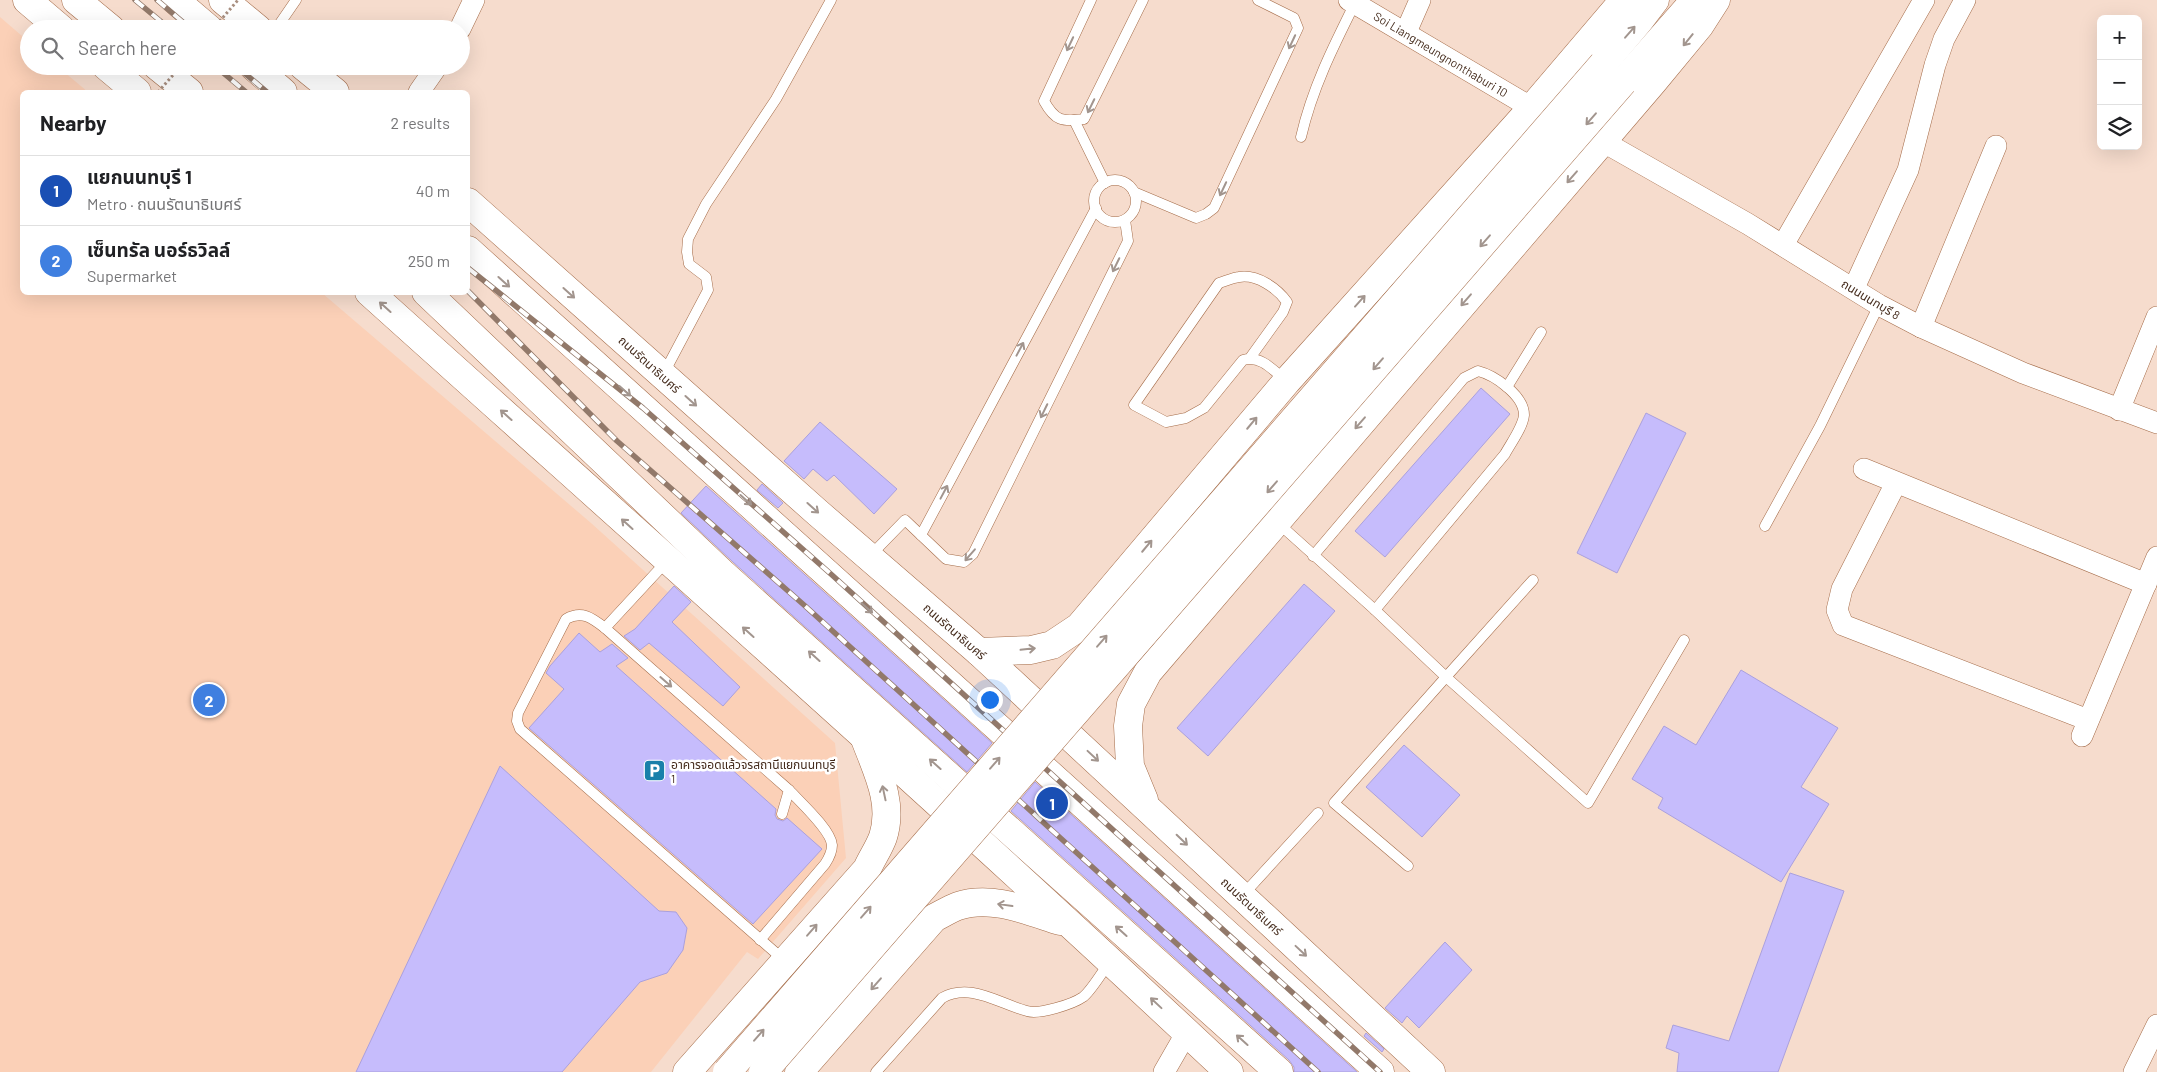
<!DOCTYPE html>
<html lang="en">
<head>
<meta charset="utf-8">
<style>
  :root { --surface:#fff; --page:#f2f2f2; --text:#202124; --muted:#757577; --line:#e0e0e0; --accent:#111827 }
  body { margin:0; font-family:Barlow,"Noto Sans Thai",sans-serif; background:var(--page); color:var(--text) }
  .controls { position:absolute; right:15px; top:15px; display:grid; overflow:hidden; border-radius:8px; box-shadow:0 5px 20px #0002 }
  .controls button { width:45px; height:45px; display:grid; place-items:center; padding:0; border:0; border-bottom:1px solid var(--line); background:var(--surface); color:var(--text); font:25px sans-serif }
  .you { position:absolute; left:989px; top:699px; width:18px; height:18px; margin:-12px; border:4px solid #fff; border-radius:50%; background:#1a73e8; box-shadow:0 0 0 8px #1a73e833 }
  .badge { display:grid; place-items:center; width:32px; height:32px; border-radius:50%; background:var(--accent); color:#fff; font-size:16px; font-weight:700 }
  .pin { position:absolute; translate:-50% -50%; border:2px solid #fff; box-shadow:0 1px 5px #0006 }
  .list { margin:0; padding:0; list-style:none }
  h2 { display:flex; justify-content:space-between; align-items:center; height:65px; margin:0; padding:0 20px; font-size:21px }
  h2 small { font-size:16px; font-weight:400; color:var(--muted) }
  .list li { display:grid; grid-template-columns:32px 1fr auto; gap:15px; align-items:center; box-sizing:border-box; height:70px; padding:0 20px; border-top:1px solid var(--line) }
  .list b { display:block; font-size:19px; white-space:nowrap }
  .list p { margin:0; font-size:16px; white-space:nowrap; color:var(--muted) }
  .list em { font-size:16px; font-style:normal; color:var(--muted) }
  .icon { flex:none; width:28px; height:28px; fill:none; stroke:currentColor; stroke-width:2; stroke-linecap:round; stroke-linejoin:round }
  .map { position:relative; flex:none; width:2157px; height:1072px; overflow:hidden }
  .search { position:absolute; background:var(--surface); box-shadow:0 5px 20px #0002; left:20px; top:20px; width:450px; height:55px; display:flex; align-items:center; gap:12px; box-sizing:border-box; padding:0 18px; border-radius:28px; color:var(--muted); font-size:19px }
  .panel { position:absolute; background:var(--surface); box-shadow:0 5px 20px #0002; left:20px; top:90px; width:450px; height:205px; border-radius:8px }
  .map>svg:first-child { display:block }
  .built { fill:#fbd0b7 }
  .building { fill:#c6bcfc; stroke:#aaa0dd }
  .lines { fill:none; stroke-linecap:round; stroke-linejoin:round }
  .lane-casing { stroke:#a56c49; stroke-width:11 }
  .street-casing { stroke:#a56c49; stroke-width:22 }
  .secondary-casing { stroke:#a56c49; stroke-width:29 }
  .primary-casing { stroke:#a56c49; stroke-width:29 }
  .lane { stroke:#fff; stroke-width:10 }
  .street { stroke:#fff; stroke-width:21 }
  .secondary { stroke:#fff; stroke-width:28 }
  .primary { stroke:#fff; stroke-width:28 }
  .rail-casing { stroke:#92796a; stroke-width:5.5 }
  .rail { stroke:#fff; stroke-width:4; stroke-dasharray:11; stroke-linecap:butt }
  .secondary-bridge-casing { stroke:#a56c49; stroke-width:29; stroke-linecap:butt }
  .path-bridge { stroke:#a88f80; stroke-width:3; stroke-dasharray:2.5 2.5; stroke-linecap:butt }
  .secondary-bridge { stroke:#fff; stroke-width:28 }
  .oneway { stroke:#a2958e }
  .labels { text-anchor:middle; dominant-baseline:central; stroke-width:5; stroke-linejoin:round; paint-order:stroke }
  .street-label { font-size:12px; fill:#442b1c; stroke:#fff }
  .poi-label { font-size:12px; fill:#442b1c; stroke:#fff; text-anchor:start }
</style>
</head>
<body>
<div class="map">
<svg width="2157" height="1072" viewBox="0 0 2157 1072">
  <rect width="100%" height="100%" fill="#f6dccd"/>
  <polygon class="built" points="0,17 29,42 29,66 57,66 88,92 22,92 22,292 322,293 591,523 835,743 846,858 758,959 747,952 651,1072 0,1072"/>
  <g class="building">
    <polygon points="1481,388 1510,414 1385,557 1355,531"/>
    <polygon points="1646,413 1686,433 1617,573 1577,553"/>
    <polygon points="820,422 897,489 874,514 834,475 827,481 813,469 804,479 784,461"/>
    <polygon points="762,484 783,503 778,508 757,490"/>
    <polygon points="706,486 992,743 967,772 733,562 681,513"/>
    <polygon points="1304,584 1335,611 1208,756 1177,728"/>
    <polygon points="674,586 691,602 672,622 740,687 723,706 649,643 640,650 624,636 635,629"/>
    <polygon points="579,633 600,652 612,644 628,658 616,666 776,809 775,815 777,819 783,821 787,818 822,849 753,924 529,728 564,689 546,673 550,666"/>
    <polygon points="1741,670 1838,728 1801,787 1829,804 1781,882 1658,808 1663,798 1632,779 1664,726 1696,745"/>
    <polygon points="1404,745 1460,795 1422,837 1366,787"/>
    <polygon points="500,766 659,911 676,912 687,928 683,950 667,973 640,982 562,1072 356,1072"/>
    <polygon points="1035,782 1357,1072 1294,1072 1294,1067 1289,1060 1011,811"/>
    <polygon points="1790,873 1844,891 1778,1072 1677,1072 1679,1053 1666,1048 1673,1025 1729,1041"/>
    <polygon points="1445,942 1472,970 1419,1028 1407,1016 1402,1023 1385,1008"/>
    <polygon points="1366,1033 1384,1049 1382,1052 1364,1036"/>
  </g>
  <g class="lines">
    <defs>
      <g id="lane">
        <path d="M1091,0L1044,101C1055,121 1062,122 1084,119L1143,0"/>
        <polyline points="276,29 296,0"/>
        <polyline points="1074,120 1105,183"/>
        <path d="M1301,137C1312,89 1333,47 1355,3"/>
        <circle cx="1115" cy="201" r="21"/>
        <polyline points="1134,192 1196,218 1206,214 1214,208 1298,28 1294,18 1258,0"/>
        <path d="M1250,358L1283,312L1287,302C1277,288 1257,274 1239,277C1232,278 1226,281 1219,283L1134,405L1166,422L1186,418L1204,408L1243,360C1261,355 1273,370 1286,381"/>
        <polyline points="663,375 708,290 706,277 689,264 687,252 688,239 706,204 776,99 831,0"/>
        <polyline points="1507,387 1541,332"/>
        <polyline points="1278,523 1375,610 1446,677 1533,580"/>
        <polyline points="1765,526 1820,426 1879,305"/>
        <polyline points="921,535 1096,208"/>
        <path d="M1313,556L1464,378L1478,371C1494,375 1524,395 1524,415C1523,427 1511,443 1505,454L1375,610"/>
        <polyline points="869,557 905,520 946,559 964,562 973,554 1128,241 1125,220"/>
        <polyline points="605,628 667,561"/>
        <path d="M782,814L789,790L605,628C592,618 582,610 566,619L518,713L517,721L520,729L785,961"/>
        <polyline points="1408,866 1334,803 1446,677 1588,803 1684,640"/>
        <polyline points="1242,896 1318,813"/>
        <path d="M760,940L825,864C829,858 832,852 832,845C831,830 800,802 789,790"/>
        <path d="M876,1072L942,998C971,982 999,1004 1027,1011C1039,1015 1073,1004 1083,997C1091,991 1102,972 1109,963"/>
      </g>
      <g id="street">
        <polyline points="1349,0 1532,108"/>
        <polyline points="460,29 474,0"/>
        <polyline points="1406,32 1420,0"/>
        <polyline points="419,92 437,66"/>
        <polyline points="1602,141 1748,224 1879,305 1921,327 2023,373 2157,423"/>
        <polyline points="1783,245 1924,0"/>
        <polyline points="1854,288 1908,170 1935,65 1944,39 1965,0"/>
        <polyline points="1921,327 1996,146"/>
        <polyline points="2119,410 2157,317"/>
        <polyline points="1864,469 2146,584"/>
        <polyline points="1896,483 1842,589 1837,610 1843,625 2088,720"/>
        <polyline points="2082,736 2157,557"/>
        <polyline points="1164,1072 1187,1032"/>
        <polyline points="2134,1072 2157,1025"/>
      </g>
      <g id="secondary">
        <polyline points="27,0 61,29"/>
        <polyline points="223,0 258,29"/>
        <polyline points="1603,64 1639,21 1655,0"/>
        <polyline points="106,66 137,92"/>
        <polyline points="303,66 335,92"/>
        <polyline points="1623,82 1695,0"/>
        <polyline points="468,202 818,513 979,652 1431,1072"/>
        <path d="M369,292C657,551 947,807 1229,1072"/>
        <polyline points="979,652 1031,650 1052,645 1079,627 1287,381 1532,108 1624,0"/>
        <polyline points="1144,800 1130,766 1128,726 1131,704 1148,672 1653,82 1700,25 1716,0"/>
        <path d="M687,1072L867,869C872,858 879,848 883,837C894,803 877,771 865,739"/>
        <path d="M799,1072L934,918C942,914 950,909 958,906C992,895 1028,911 1060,921"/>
      </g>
      <g id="primary">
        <polyline points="76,0 111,29"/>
        <polyline points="175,0 209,29"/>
        <polyline points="157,66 189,92"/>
        <polyline points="253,66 283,92"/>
        <polyline points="468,250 1380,1072"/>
        <polyline points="426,292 722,573 1279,1072"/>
      </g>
    </defs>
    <use href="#lane" class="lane-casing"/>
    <use href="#street" class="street-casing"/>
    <use href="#secondary" class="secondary-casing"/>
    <use href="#primary" class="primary-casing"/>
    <use href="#lane" class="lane"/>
    <use href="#street" class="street"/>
    <use href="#secondary" class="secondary"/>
    <use href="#primary" class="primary"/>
    <defs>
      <g id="rail">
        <polyline points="135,0 170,29"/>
        <polyline points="157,0 191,29"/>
        <polyline points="215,66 246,92"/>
        <polyline points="236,66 267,92"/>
        <polyline points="468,268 643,408 832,575 1380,1072"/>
        <polyline points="468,291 617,441 804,605 1318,1072"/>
      </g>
    </defs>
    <use href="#rail" class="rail-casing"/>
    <use href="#rail" class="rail"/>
    <defs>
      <g id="secondary-bridge">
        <polyline points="727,1072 1603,64"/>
        <polyline points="763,1072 1623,82"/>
      </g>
    </defs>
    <use href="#secondary-bridge" class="secondary-bridge-casing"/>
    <g class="path-bridge">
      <polyline points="213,29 238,0"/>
      <polyline points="158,92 181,66"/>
    </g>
    <use href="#secondary-bridge" class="secondary-bridge"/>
  </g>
  <defs><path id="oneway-shaft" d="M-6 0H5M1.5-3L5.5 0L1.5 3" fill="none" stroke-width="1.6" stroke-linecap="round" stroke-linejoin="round" transform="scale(1.25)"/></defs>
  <g class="oneway">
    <use href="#oneway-shaft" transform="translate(1630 32) rotate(-49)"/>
    <use href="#oneway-shaft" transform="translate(1688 40) rotate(129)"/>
    <use href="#oneway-shaft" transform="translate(1292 42) rotate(115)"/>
    <use href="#oneway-shaft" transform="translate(1070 44) rotate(115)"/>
    <use href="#oneway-shaft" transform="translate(1091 106) rotate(116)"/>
    <use href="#oneway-shaft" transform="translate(1591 119) rotate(131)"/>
    <use href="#oneway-shaft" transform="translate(1572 177) rotate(131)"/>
    <use href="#oneway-shaft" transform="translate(1223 189) rotate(115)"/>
    <use href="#oneway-shaft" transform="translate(1485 241) rotate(131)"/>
    <use href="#oneway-shaft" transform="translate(1116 265) rotate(116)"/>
    <use href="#oneway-shaft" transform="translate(504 282) rotate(42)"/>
    <use href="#oneway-shaft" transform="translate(569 293) rotate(42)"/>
    <use href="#oneway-shaft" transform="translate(1466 300) rotate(131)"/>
    <use href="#oneway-shaft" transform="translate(1360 301) rotate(-48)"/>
    <use href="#oneway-shaft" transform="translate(385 307) rotate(-138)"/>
    <use href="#oneway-shaft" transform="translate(1020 349) rotate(-62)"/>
    <use href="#oneway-shaft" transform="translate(1378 364) rotate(131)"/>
    <use href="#oneway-shaft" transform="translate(625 391) rotate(42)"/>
    <use href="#oneway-shaft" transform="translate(691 401) rotate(42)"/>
    <use href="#oneway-shaft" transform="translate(1044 411) rotate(116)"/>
    <use href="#oneway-shaft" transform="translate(506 415) rotate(-138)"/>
    <use href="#oneway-shaft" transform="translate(1252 423) rotate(-50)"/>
    <use href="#oneway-shaft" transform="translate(1360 423) rotate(131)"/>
    <use href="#oneway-shaft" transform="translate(1272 487) rotate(131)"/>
    <use href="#oneway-shaft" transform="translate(944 492) rotate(-62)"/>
    <use href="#oneway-shaft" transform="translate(746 500) rotate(42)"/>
    <use href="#oneway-shaft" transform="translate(813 508) rotate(42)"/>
    <use href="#oneway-shaft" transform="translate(627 524) rotate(-138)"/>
    <use href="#oneway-shaft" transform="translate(1147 546) rotate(-50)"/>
    <use href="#oneway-shaft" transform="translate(970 555) rotate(131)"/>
    <use href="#oneway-shaft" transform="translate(867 608) rotate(42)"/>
    <use href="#oneway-shaft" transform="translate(748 632) rotate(-138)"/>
    <use href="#oneway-shaft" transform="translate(1102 641) rotate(-49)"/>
    <use href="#oneway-shaft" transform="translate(1028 649) rotate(-6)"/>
    <use href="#oneway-shaft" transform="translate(814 656) rotate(-138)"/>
    <use href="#oneway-shaft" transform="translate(666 682) rotate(41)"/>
    <use href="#oneway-shaft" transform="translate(1093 756) rotate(43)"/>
    <use href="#oneway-shaft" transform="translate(995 763) rotate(-49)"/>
    <use href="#oneway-shaft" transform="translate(935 764) rotate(-138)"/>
    <use href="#oneway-shaft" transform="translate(884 793) rotate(-102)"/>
    <use href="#oneway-shaft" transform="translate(1182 840) rotate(44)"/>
    <use href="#oneway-shaft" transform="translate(1005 905) rotate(-172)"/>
    <use href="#oneway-shaft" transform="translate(866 912) rotate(-49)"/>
    <use href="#oneway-shaft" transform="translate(812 930) rotate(-49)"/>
    <use href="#oneway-shaft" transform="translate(1121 931) rotate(-138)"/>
    <use href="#oneway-shaft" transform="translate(1301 951) rotate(43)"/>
    <use href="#oneway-shaft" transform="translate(876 984) rotate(131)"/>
    <use href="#oneway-shaft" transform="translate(1156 1003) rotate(-137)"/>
    <use href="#oneway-shaft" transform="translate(759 1035) rotate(-49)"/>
    <use href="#oneway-shaft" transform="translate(1242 1040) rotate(-138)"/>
  </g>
  <defs>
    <symbol id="parking-square" viewBox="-11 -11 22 22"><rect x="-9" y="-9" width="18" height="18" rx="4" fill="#1980aa" stroke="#fff"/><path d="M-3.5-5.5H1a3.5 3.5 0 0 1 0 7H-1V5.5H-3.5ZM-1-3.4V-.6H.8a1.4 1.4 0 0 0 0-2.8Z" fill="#fff"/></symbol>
  </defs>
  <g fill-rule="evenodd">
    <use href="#parking-square" x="642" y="758" width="25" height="25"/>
  </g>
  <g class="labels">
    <g class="street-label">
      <text transform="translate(1441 54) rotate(31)">Soi Liangmeungnonthaburi 10</text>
      <text transform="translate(1871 299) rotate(31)">ถนนนนทบุรี 8</text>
      <text transform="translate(650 364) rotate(42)">ถนนรัตนาธิเบศร์</text>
      <text transform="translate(955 631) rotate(41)">ถนนรัตนาธิเบศร์</text>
      <text transform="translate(1252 906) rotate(43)">ถนนรัตนาธิเบศร์</text>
    </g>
    <g class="poi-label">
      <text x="671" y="764">อาคารจอดแล้วจรสถานีแยกนนทบุรี<tspan x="671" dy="14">1</tspan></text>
    </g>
  </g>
</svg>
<div class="controls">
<button>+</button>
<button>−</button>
<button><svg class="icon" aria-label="layers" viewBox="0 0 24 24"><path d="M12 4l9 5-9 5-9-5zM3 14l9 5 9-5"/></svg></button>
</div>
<div class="you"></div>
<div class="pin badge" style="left:1052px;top:803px;background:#1a4fb4">1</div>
<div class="pin badge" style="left:209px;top:700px;background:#3f7fe0">2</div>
<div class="search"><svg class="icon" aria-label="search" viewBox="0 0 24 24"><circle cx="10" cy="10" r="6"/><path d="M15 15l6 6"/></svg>Search here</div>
<section class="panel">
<h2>Nearby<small>2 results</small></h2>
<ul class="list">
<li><span class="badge" style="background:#1a4fb4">1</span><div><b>แยกนนทบุรี 1</b><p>Metro · ถนนรัตนาธิเบศร์</p></div><em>40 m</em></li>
<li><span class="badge" style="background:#3f7fe0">2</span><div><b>เซ็นทรัล นอร์ธวิลล์</b><p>Supermarket</p></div><em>250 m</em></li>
</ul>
</section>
</div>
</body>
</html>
